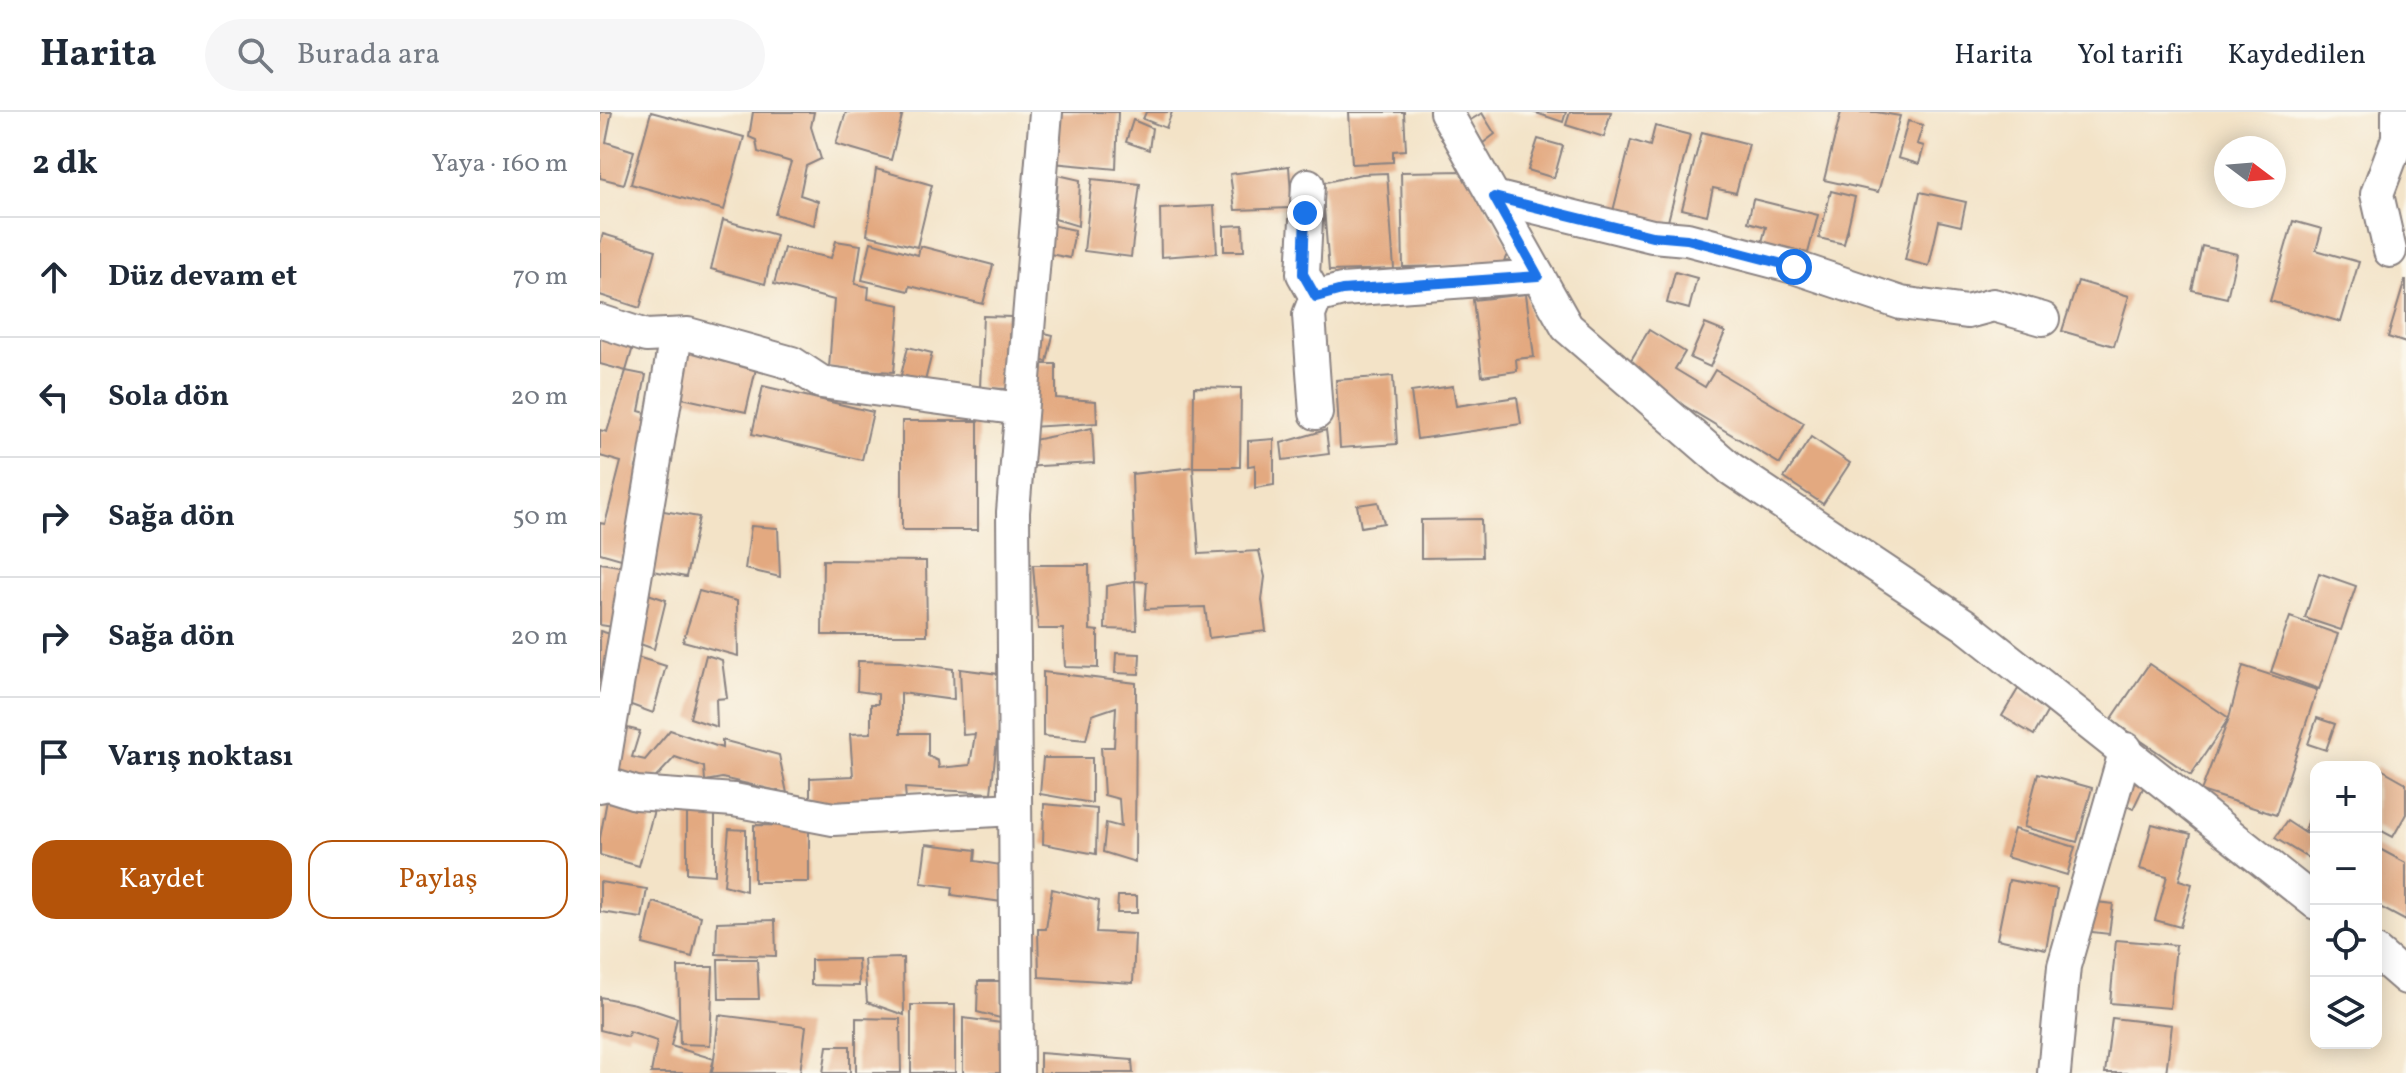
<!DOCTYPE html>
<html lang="tr">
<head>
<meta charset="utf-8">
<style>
  :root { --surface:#fff; --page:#f6f6f7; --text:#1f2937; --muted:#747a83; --line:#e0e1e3; --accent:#b45309 }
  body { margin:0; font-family:Vollkorn,serif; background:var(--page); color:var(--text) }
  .controls { position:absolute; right:24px; bottom:24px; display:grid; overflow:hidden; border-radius:16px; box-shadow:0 4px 20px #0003 }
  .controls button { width:72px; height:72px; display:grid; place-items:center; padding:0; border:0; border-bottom:2px solid var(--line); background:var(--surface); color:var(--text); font:40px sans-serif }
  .compass { position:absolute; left:1614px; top:24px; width:72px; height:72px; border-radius:50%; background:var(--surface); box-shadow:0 4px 20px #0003; rotate:106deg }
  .stop { position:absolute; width:24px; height:24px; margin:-18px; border:6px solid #1a73e8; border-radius:50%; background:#fff }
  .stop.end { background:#1a73e8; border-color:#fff; box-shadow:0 2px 8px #0008 }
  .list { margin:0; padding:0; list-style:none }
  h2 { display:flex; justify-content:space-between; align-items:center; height:104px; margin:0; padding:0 32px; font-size:34px }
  h2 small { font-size:26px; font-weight:400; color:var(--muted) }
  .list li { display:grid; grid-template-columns:52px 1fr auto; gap:24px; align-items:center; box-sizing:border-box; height:120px; padding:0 32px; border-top:2px solid var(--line) }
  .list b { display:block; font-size:30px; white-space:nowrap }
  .list em { font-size:26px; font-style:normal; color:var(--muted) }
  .actions { display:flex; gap:16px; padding:24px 32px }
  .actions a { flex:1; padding:18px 0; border:2px solid var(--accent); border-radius:24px; text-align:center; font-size:28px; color:var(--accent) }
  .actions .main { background:var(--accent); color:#fff }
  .icon { flex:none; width:44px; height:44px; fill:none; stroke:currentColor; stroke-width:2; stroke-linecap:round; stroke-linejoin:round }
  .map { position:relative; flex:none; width:1806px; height:961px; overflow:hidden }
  header { display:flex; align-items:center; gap:48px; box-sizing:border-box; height:112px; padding:0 40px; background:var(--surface); border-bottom:2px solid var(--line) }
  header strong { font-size:38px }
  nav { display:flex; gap:44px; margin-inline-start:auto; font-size:28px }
  .search { width:560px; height:72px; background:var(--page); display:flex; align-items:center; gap:20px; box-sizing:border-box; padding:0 28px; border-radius:44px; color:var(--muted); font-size:30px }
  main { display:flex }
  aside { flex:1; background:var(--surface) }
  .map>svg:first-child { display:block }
  .building { fill:#e3a980 }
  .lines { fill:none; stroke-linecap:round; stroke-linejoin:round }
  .minor-casing { stroke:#8a8281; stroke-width:36 }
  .minor { stroke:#fff; stroke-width:32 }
  .route { stroke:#1a73e8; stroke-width:10 }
</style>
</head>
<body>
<header>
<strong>Harita</strong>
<div class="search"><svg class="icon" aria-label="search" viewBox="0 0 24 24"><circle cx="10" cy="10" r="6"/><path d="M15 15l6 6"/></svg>Burada ara</div>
<nav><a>Harita</a><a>Yol tarifi</a><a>Kaydedilen</a></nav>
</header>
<main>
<aside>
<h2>2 dk<small>Yaya · 160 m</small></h2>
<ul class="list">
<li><svg class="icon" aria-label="ahead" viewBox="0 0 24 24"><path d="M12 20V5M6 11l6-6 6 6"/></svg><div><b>Düz devam et</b></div><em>70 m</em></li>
<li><svg class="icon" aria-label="left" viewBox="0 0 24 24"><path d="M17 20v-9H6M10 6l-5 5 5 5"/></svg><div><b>Sola dön</b></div><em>20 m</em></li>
<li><svg class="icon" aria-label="right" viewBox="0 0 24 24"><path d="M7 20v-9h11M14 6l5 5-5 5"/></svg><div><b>Sağa dön</b></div><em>50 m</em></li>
<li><svg class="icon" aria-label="right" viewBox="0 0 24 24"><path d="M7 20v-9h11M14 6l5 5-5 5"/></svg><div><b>Sağa dön</b></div><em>20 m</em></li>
<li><svg class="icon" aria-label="arrive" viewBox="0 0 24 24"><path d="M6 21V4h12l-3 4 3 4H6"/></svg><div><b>Varış noktası</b></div></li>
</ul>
<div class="actions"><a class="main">Kaydet</a><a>Paylaş</a></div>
</aside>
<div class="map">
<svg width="1806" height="961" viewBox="0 0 1806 961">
  <rect width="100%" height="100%" fill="#fbf7ec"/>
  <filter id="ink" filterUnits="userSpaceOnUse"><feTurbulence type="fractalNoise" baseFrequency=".0125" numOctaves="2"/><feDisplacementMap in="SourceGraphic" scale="16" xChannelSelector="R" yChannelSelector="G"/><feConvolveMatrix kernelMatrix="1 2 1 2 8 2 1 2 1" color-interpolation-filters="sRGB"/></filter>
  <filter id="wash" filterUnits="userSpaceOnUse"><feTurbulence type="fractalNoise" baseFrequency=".006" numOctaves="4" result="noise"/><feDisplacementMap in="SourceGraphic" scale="32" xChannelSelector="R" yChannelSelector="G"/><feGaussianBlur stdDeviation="1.8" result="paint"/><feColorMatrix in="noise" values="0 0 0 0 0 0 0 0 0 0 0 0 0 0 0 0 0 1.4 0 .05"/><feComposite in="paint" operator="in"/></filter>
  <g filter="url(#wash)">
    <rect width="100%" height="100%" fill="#f3e3c7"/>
    <g id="blocks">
      <g class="building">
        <polygon points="0,0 12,0 6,30 34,39 24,72 0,66"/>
        <polygon points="51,0 144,25 124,98 31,72"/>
        <polygon points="153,0 214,0 211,15 221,47 206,54 200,83 218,89 214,113 175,102 191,50 158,40 156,28 149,25"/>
        <polygon points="246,0 303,0 291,48 236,32"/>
        <polygon points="457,0 518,0 516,57 453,51"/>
        <polygon points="546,0 572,0 566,16 543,7"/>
        <polygon points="749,0 804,0 806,38 793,39 793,50 752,52"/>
        <polygon points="933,0 966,0 963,10"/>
        <polygon points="970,0 1011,0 1004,25 966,13"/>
        <polygon points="1241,0 1276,0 1300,4 1278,80 1224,68"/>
        <polygon points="882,1 895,22 883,31 869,9"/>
        <polygon points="533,8 552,16 549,38 526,30"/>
        <polygon points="1308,9 1323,13 1317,32 1324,34 1319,52 1298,46"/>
        <polygon points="1055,14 1090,23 1067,113 1013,99 1031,28 1050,34"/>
        <polygon points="1102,20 1149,32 1136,81 1113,76 1107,103 1082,97"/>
        <polygon points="938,27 963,34 954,66 928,58"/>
        <polygon points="689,54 692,96 635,98 630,62"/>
        <polygon points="276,57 332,73 317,135 267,123"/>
        <polygon points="866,59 910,137 902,153 803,155 801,60"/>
        <polygon points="787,61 794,157 729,159 722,71 761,62"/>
        <polygon points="458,63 480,68 478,114 455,107"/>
        <polygon points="492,67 540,72 531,145 484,139"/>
        <polygon points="1231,79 1255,85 1244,132 1219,126"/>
        <polygon points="1320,80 1366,90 1361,114 1339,109 1329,154 1305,148"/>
        <polygon points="1153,87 1218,103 1208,141 1162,130 1166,115 1148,110"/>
        <polygon points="614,94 617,141 561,145 560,97"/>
        <polygon points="123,108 176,123 165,172 111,157"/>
        <polygon points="1693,109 1722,117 1716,138 1759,150 1741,210 1670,189"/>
        <polygon points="451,113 475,118 470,146 445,141"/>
        <polygon points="643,113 644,139 624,139 624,114"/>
        <polygon points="3,122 56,138 40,196 0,183 0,132"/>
        <polygon points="236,129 261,133 255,172 269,175 268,187 300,193 294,260 229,256 234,188 174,172 184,136 231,146"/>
        <polygon points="271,130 318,143 320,134 393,153 383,192 310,174 309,179 262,168"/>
        <polygon points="1602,134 1637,142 1627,186 1592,178"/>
        <polygon points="1075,160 1097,166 1089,197 1067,191"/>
        <polygon points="1805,168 1806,168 1806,231 1788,225"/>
        <polygon points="1478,169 1529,184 1514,234 1462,219"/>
        <polygon points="926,182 934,245 916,247 917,259 882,264 873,188"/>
        <polygon points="383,204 411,205 408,277 380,276"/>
        <polygon points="1105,212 1125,220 1110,255 1090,246"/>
        <polygon points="1049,218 1085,240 1075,257 1105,275 1115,258 1204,311 1180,352 1025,258"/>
        <polygon points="0,219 35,228 26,259 0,252"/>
        <polygon points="437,219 453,223 447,250 430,246"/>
        <polygon points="91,233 158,248 146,300 77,285"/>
        <polygon points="308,235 332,241 325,269 301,263"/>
        <polygon points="427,252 456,252 456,286 496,289 497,311 430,315"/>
        <polygon points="26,259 46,263 39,299 53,303 36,355 45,358 28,449 0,441 0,411 5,412 21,350 0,344 0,318 7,320"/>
        <polygon points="793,264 797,332 740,336 736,268"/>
        <polygon points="163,274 273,300 262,348 152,322"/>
        <polygon points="853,274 856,294 917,285 921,312 817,327 811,280"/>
        <polygon points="594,275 641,276 640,355 593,355 599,442 659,439 665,465 662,488 666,519 609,526 605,495 545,497 547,470 535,469 537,518 505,517 506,474 535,469 532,362 593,355"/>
        <rect x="302" y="309" width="76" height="109"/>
        <polygon points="492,316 494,351 422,355 424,330"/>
        <polygon points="726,318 729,342 683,348 681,331"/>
        <polygon points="1211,325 1250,351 1223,392 1184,366"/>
        <polygon points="674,327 674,373 655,376 655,353 648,354 648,329"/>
        <polygon points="778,390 784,411 761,415 757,393"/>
        <polygon points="52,397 99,405 86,465 41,457"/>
        <polygon points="881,407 882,445 821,446 821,408"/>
        <polygon points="151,414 178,416 180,465 145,457"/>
        <polygon points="223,448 326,449 327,523 222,523"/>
        <polygon points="0,451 31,456 20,516 0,513"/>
        <polygon points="433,453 489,453 490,518 498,519 498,556 465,555 463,517 438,517"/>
        <polygon points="1719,461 1756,474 1741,518 1705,506"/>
        <polygon points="99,479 137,489 138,544 83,529"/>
        <polygon points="42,480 66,488 54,537 29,528"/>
        <polygon points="1690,505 1738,522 1719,577 1671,560"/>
        <polygon points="0,519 17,524 6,571 0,569"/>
        <polygon points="516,541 540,542 539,562 515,561"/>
        <polygon points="106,543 122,548 127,586 116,587 117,615 90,606"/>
        <polygon points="37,545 66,554 53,601 26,591"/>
        <polygon points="258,549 300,550 353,557 354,588 301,581 301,621 328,621 328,644 338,649 339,656 370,653 375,622 363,623 360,557 398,562 398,619 391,681 305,676 306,688 210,691 210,666 253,664 250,622 271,621 271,592 278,592 278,582 257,579"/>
        <polygon points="1549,552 1629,606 1643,554 1717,578 1676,703 1601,679 1629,606 1591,663 1511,608"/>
        <polygon points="443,560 536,571 535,750 503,740 506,711 521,715 519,687 504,683 501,635 514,635 516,595 492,603 486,628 443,624"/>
        <polygon points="1418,577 1450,595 1434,623 1402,604"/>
        <polygon points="1717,606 1735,612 1726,638 1708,632"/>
        <polygon points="23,615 40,619 32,645 45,648 70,618 122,636 122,628 179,643 187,681 122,666 105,669 104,655 75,645 48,674 13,660"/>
        <polygon points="443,646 492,646 492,691 440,682"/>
        <polygon points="1776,654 1806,671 1806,702 1793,725 1776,716"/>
        <polygon points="1438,661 1492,676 1477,730 1424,715"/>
        <polygon points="1526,666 1544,674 1533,697 1515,689"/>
        <polygon points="7,688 54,698 39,754 0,743 0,726"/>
        <polygon points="1715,689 1716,689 1716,723 1705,719"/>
        <polygon points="444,692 497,697 496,742 443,732"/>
        <polygon points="87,699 115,701 115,763 87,761"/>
        <polygon points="1687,709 1716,728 1708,746 1675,726"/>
        <polygon points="1552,712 1591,722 1579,768 1592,772 1580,815 1555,808 1567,764 1540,757"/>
        <polygon points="154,713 209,714 209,770 154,770"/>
        <polygon points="129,717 146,718 146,779 124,773"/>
        <polygon points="1414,717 1475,735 1467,763 1406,745"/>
        <polygon points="326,732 376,738 375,749 407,754 402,790 352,783 353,775 321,771"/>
        <polygon points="1776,735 1806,751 1806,809 1776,793"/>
        <polygon points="1409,768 1457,777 1446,837 1397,827"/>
        <polygon points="0,770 47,777 42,806 0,800"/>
        <polygon points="452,777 499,789 496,820 535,822 533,871 439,865 438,817 446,817"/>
        <polygon points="518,784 537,784 537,801 517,801"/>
        <polygon points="1487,789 1513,792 1509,822 1484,819"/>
        <polygon points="53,790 101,804 92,845 43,832"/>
        <polygon points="175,808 176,844 116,842 117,810"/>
        <polygon points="1516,828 1576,833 1570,896 1510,891"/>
        <polygon points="303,846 304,903 267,890 264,847"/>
        <polygon points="118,847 157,847 159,887 119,887"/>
        <polygon points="258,847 259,874 211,873 211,848"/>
        <polygon points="78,855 113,855 110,933 80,932"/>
        <polygon points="378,869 400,869 400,906 377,900"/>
        <polygon points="0,885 35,892 77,906 71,934 114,947 119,903 206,914 200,961 112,961 114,947 110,961 51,961 57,929 29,920 28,925 0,918"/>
        <rect x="311" y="893" width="44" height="68"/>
        <polygon points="256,906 300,907 301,961 256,961"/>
        <polygon points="363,906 401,911 402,961 363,961"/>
        <polygon points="1512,906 1572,913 1566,961 1505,961"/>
        <polygon points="227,934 250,934 250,961 223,961"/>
        <polygon points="440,941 532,948 533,961 440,961"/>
      </g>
    </g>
  </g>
  <g filter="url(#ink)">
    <use href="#blocks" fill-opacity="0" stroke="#8a8281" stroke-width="2"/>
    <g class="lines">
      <defs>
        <g id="minor">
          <polyline points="846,0 967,215 1131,357 1365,513 1716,791"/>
          <polyline points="708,73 703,162 716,185"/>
          <polyline points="894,85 1052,124 1087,127 1194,155 1301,191 1367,200 1393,193 1443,207"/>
          <polyline points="1790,139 1777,82 1798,26 1798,0"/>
          <polyline points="0,209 46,224 88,222 192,251 221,270 421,297"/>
          <polyline points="716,301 709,203 716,185 742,178 938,164"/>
          <polyline points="1,670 36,681 134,688 233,707 415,697"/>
          <polyline points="0,674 76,223"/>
          <polyline points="1776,840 1806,866"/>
          <polyline points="417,961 413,400 446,0"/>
          <polyline points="1454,961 1464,854 1526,637"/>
        </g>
      </defs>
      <use href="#minor" class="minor-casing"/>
      <use href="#minor" class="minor"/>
    </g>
  </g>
  <g class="lines" filter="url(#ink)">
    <polyline class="route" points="705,101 703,162 716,185 742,178 938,164 894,85 1052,124 1087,127 1194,155"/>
  </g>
</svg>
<div class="controls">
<button>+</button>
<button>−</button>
<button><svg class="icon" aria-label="locate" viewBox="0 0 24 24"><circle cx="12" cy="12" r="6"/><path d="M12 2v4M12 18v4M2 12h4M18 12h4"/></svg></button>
<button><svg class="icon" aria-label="layers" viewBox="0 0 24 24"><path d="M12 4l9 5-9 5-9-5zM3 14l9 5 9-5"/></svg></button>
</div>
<svg class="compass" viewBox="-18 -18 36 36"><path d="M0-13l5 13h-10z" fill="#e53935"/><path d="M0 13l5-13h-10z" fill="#747a83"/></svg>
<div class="stop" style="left:1194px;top:155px"></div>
<div class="stop end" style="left:705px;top:101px"></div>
</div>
</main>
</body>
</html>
